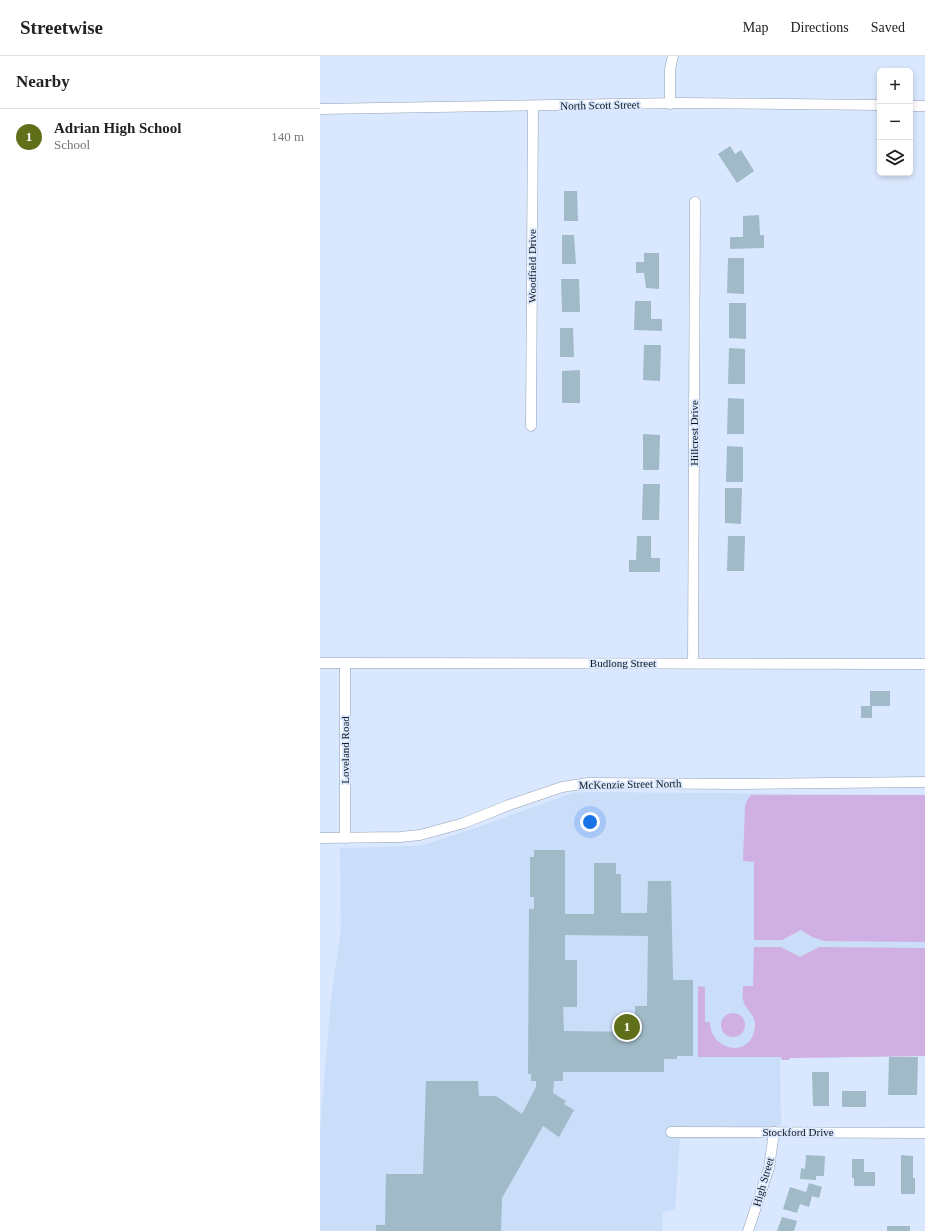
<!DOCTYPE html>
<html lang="en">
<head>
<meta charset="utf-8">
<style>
  :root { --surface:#fff; --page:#f2f2f2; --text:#222; --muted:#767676; --line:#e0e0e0; --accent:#606f1a }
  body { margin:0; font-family:"Times New Roman",serif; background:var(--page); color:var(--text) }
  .controls { position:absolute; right:12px; top:12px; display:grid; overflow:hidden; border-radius:6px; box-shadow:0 2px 6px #0003 }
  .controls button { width:36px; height:36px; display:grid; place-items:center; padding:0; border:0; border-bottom:1px solid var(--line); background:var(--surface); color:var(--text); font:20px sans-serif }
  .you { position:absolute; left:270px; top:766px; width:14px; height:14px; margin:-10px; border:3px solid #fff; border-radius:50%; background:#1a73e8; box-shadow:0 0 0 6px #1a73e833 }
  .badge { display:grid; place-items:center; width:26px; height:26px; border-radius:50%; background:var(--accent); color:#fff; font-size:13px; font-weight:700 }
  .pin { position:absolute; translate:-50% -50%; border:2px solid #fff; box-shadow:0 1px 4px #0006 }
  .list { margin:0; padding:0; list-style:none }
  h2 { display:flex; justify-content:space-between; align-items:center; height:52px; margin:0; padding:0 16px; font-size:17px }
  h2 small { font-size:13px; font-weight:400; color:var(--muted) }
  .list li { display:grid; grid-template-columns:26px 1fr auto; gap:12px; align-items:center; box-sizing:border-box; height:56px; padding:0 16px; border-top:1px solid var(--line) }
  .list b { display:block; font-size:15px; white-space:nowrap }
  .list p { margin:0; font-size:13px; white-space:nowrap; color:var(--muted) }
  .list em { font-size:13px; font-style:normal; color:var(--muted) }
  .icon { flex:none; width:22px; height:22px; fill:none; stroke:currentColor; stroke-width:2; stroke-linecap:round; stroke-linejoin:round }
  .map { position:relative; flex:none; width:605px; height:1175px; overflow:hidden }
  header { display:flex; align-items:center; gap:24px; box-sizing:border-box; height:56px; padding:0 20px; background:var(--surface); border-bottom:1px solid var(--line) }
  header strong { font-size:19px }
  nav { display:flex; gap:22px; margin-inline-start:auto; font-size:14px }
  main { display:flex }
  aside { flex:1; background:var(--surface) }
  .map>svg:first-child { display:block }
  .built { fill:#caddf9 }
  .green { fill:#d0afe2 }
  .building { fill:#a0bac7; fill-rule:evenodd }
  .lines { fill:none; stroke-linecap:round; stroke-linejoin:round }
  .minor-casing { stroke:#93a1b5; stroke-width:11 }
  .minor { stroke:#fff; stroke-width:10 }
  .labels { text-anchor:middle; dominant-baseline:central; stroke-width:3.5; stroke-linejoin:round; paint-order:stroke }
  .street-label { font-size:11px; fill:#11161d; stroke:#d9e8fe }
</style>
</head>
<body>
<header>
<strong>Streetwise</strong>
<nav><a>Map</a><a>Directions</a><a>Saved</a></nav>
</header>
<main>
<aside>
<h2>Nearby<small></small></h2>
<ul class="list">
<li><span class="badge">1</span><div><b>Adrian High School</b><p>School</p></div><em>140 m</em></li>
</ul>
</aside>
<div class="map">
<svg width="605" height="1175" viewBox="0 0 605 1175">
  <rect width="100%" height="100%" fill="#d9e8fe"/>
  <polygon class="built" points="267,736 605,739 605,1000 470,1002 460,1004 461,1068 436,1083 360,1083 355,1153 343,1156 342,1175 0,1175 0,1073 11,942 21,873 20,792 95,790 110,787 164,769 252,737"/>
  <g class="green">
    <polygon points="431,739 605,739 605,886 504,885 492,881 481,874 462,884 434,884 434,806 423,805 425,751 427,744"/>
    <path d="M434,891H461L480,901L499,891L605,892V1000L470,1002L469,1004H462L461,1001H378V930L385,931V966H390C390,993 427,1003 434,976C439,958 425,956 423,943C422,939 423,934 423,930H433Z"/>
    <circle cx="413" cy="969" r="12"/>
  </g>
  <g class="building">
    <polygon points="410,90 415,98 421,94 434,115 417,127 398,98"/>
    <polygon points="244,135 257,135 258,165 244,165"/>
    <polygon points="439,159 440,179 444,179 444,192 410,193 410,181 423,181 423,160"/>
    <polygon points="242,179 254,179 256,208 242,208"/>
    <polygon points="324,197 339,197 339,233 326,232 324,217 316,217 316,206 324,206"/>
    <polygon points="408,202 424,202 424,238 407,237"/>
    <polygon points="241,223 259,223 260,256 242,256"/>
    <polygon points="315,245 331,245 331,263 342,263 342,275 314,274"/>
    <polygon points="409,247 426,247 426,283 409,282"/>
    <polygon points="240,272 253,272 254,301 240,301"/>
    <polygon points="324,289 341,289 340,325 323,324"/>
    <polygon points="409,292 425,293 425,328 408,328"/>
    <polygon points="260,314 260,347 242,347 242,315"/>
    <polygon points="408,342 424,343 424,378 407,378"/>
    <polygon points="323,378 340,379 339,414 323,414"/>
    <polygon points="407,390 423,391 423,426 406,426"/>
    <polygon points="323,428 340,428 339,464 322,464"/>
    <polygon points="405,432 422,432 421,468 405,467"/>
    <polygon points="317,480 331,480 331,502 340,502 340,516 309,516 309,504 316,504"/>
    <polygon points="408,480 425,480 424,515 407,515"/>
    <polygon points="550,635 570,635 570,650 552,650 552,662 541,662 541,650 550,650"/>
    <path d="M214,794H245V858H274V807H296V818H301V857H327L328,825H351L353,924H373V1000H357V1003H344V1016H243V1025H234L233,1037L246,1045L244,1048L254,1054L239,1081L223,1070L182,1142L181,1175H56V1169H65L66,1118H103L106,1025H158L159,1040H176L202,1058L216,1031V1025H211V1018H208L209,853H214V841H210V801H214ZM245,879L328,880L327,950H315V976L244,975L243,951H257V904H245Z"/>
    <polygon points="569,1001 598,1001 597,1039 568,1039"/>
    <polygon points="492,1016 509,1016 509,1050 493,1050"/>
    <rect x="522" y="1035" width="24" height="16"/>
    <polygon points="486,1099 505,1100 504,1120 496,1120 496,1124 480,1123 481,1112 485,1113"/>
    <polygon points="581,1099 593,1100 593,1122 595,1122 595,1138 581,1138"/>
    <polygon points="532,1103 544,1103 544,1116 555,1116 555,1130 534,1130 534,1122 532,1122"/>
    <polygon points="489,1127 502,1131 499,1142 492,1140 489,1151 480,1148 477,1157 463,1153 470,1131 486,1136"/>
    <polygon points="462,1161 477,1165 474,1175 457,1175"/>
    <rect x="567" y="1170" width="23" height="5"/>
  </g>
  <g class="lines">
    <defs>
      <g id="minor">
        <polyline points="350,48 350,13 353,0"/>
        <polyline points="590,50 605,50"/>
        <polyline points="0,53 358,47 560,49"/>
        <polyline points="211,370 213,50"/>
        <polyline points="0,607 605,608"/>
        <polyline points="25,607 25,782"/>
        <polyline points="373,607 375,146"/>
        <polyline points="0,782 80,781 100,779 144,767 189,749 242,731 268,727 416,728 605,726"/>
        <polyline points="351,1076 605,1077"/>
        <polyline points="428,1175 449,1112 454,1076"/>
      </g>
    </defs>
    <use href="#minor" class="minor-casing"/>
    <use href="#minor" class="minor"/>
  </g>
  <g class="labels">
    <g class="street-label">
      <text transform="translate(280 49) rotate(-1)">North Scott Street</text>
      <text transform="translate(212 210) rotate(-90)">Woodfield Drive</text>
      <text transform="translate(374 377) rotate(-90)">Hillcrest Drive</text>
      <text x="303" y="607">Budlong Street</text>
      <text transform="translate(25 694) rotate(-90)">Loveland Road</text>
      <text transform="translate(310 728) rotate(-1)">McKenzie Street North</text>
      <text x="478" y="1076">Stockford Drive</text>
      <text transform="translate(443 1126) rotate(-74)">High Street</text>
    </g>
  </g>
</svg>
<div class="controls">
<button>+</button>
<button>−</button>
<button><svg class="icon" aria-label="layers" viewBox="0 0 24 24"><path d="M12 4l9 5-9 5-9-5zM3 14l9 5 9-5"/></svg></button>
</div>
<div class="you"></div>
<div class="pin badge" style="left:307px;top:971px">1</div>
</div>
</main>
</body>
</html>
